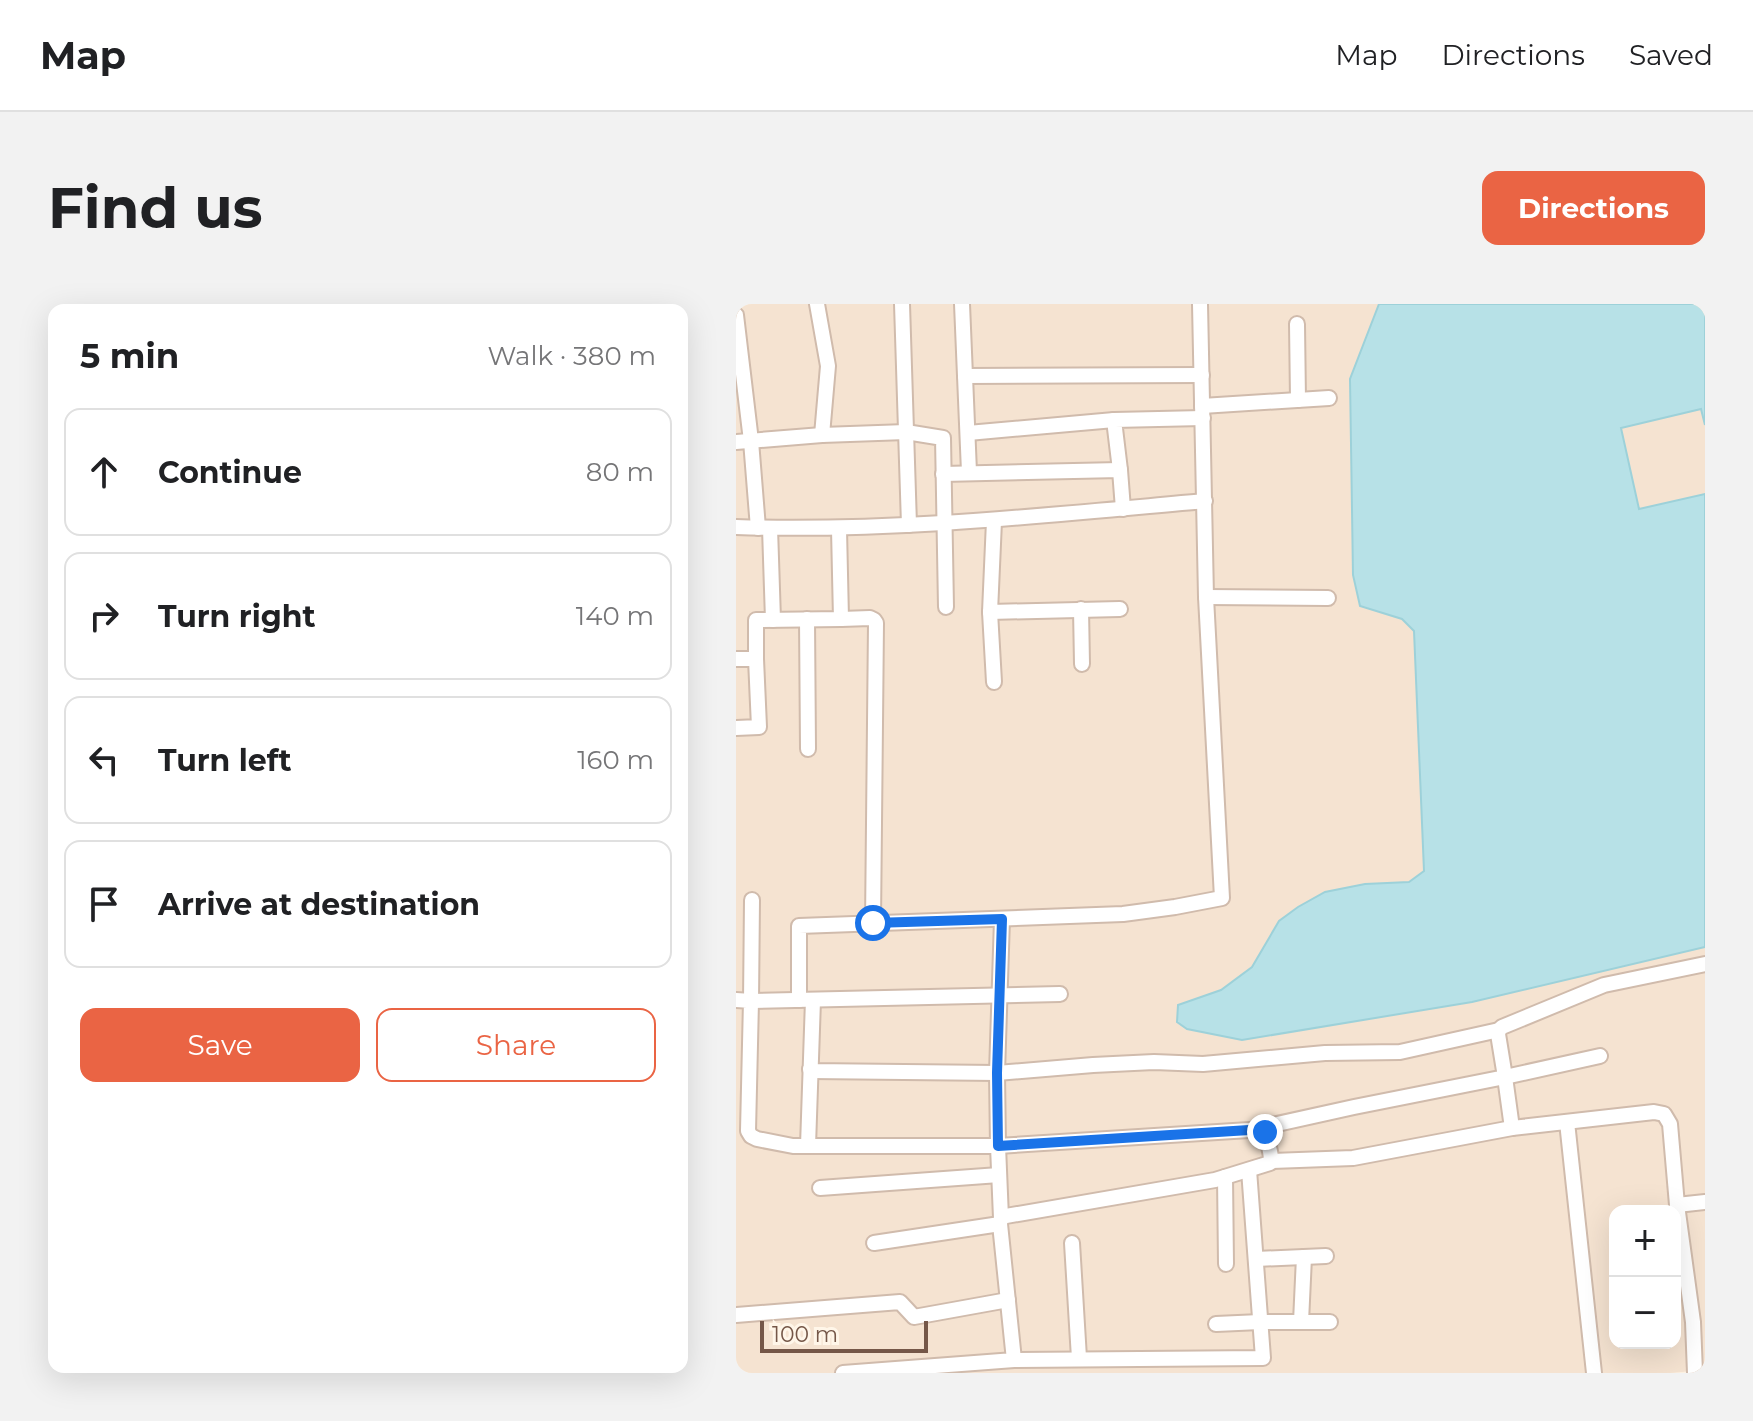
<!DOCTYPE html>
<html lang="en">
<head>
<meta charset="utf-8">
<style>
  :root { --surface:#fff; --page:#f2f2f2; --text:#202124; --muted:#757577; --line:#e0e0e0; --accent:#ea6444 }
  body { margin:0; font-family:Montserrat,sans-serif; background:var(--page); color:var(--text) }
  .controls { position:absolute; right:24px; bottom:24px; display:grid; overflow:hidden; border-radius:16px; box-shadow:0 8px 32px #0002 }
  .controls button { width:72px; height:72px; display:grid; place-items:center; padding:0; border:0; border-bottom:2px solid var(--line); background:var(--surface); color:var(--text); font:40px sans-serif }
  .scale { position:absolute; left:24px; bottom:20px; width:168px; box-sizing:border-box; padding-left:8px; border:4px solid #755748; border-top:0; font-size:22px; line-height:28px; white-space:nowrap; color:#755748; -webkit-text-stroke:6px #fff6e9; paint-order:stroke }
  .stop { position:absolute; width:24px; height:24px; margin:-18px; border:6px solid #1a73e8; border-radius:50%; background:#fff }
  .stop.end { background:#1a73e8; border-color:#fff; box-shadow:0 2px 8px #0008 }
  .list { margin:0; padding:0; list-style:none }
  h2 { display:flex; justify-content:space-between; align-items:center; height:104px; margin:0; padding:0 32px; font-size:34px }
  h2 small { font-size:26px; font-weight:400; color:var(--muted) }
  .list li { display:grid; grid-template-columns:52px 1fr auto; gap:24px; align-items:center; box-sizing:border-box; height:128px; margin:0 16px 16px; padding:0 16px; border:2px solid var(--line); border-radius:16px }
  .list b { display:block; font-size:30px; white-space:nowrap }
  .list em { font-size:26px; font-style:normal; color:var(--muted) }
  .actions { display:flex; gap:16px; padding:24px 32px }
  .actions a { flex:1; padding:18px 0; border:2px solid var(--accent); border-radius:16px; text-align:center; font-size:28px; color:var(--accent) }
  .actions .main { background:var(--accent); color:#fff }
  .icon { flex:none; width:44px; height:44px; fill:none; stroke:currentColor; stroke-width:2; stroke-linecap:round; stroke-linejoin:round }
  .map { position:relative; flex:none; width:969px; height:1069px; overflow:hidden; border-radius:16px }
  header { display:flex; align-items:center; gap:48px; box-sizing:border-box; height:112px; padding:0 40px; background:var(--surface); border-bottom:2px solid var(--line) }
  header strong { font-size:38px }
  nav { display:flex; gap:44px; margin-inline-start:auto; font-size:28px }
  .intro { display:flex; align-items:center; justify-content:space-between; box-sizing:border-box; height:192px; padding:0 48px }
  h1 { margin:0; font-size:56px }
  .button { padding:20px 36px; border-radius:16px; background:var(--accent); color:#fff; font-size:28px; font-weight:700 }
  main { display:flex; gap:48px; padding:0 48px }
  aside { flex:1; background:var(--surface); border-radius:16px; box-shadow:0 8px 32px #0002 }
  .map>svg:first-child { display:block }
  .residential { fill:#f5e3d1; fill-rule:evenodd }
  .water { fill:#b7e1e7; stroke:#9dd1d9; stroke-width:2 }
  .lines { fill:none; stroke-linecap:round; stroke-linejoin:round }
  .minor-casing { stroke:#d0bbac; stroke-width:18 }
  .minor { stroke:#fff; stroke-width:14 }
  .route { stroke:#1a73e8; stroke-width:10 }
</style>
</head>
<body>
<header>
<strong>Map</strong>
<nav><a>Map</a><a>Directions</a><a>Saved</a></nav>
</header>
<div class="intro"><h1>Find us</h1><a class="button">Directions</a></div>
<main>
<aside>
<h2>5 min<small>Walk · 380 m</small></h2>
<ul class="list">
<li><svg class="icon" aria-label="ahead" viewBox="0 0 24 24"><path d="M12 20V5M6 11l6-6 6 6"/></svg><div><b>Continue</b></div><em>80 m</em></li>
<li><svg class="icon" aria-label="right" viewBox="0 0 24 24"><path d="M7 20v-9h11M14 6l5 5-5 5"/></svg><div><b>Turn right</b></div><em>140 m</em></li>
<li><svg class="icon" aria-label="left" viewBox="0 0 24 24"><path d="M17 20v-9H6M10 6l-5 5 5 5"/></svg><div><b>Turn left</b></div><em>160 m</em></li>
<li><svg class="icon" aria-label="arrive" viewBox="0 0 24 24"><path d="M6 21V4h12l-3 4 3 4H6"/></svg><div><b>Arrive at destination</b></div></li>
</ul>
<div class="actions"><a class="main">Save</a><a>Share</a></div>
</aside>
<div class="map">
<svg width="969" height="1069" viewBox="0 0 969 1069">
  <rect width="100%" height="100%" fill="#fdf2e3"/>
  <path class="residential" d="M0,0H969V1066L934,1069H0ZM879,907H939V1039H879Z"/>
  <polygon class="water" points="643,0 969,0 969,121 965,105 885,124 903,205 969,190 969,643 736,698 506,736 451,725 441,718 442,701 485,686 516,663 543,617 562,603 589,588 629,580 673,578 688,567 678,327 666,315 624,302 617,271 614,75"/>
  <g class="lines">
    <defs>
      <g id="minor">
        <polyline points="81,0 92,62 86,131 170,128 207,134 210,303"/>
        <polyline points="166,0 173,221"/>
        <polyline points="226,0 233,168"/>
        <polyline points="0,11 15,137 22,224"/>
        <polyline points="561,20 562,96"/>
        <polyline points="229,72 466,71"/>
        <polyline points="466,102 593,94"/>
        <polyline points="232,129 378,116"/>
        <polyline points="0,138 86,131"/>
        <polyline points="384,166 378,116 467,114"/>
        <polyline points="207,170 384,166 387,205"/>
        <polyline points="258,217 254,308 384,305"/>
        <path d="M0,223C157,228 313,211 469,197"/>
        <polyline points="34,224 37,316"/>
        <polyline points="470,293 592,294"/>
        <polyline points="345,305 346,360"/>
        <polyline points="254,308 258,378"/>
        <polyline points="71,315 72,445"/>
        <polyline points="105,315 134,314 138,316 140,319 137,619"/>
        <polyline points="0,355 20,355 23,423 0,424"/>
        <polyline points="20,355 20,316 105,315 103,225"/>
        <polyline points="16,596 15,697 324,690"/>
        <polyline points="266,615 261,769 262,842 529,825"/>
        <polyline points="0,696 15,697 12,827 15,832 21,835 57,842 262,842 265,914"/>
        <polyline points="63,696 63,622 387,610 439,603 486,594 470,293 464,0"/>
        <polyline points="74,765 75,767 261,769 357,761 418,758 467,760 589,749 664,748 763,726"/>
        <polyline points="831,818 858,1069"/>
        <polyline points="776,824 769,773 864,752"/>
        <polyline points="72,842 77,696"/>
        <polyline points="536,857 617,854 776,824 918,808 928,810 934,820 941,901 957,1018 959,1069"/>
        <polyline points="489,873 490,960"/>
        <polyline points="84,884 263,871"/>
        <polyline points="941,901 969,898"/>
        <polyline points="138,939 264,920"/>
        <polyline points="336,939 343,1054"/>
        <polyline points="520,955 590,952"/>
        <polyline points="0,1011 164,998 178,1013 272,996"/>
        <polyline points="565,1018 568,953"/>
        <polyline points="480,1020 524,1018 594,1018"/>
        <polyline points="278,1056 527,1054 513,866"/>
        <path d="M107,1069L278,1056L264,920L265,914L270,912L479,876L534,859C538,847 526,834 532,822L618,803L769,773L762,730L763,726L766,723L868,681L969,660"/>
      </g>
    </defs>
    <use href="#minor" class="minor-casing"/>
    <use href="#minor" class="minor"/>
  </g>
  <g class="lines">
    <polyline class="route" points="137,619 266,615 261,769 262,842 529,825 529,828"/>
  </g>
</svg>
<div class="controls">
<button>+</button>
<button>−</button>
</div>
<div class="scale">100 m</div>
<div class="stop" style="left:137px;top:619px"></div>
<div class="stop end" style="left:529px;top:828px"></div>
</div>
</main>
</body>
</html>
